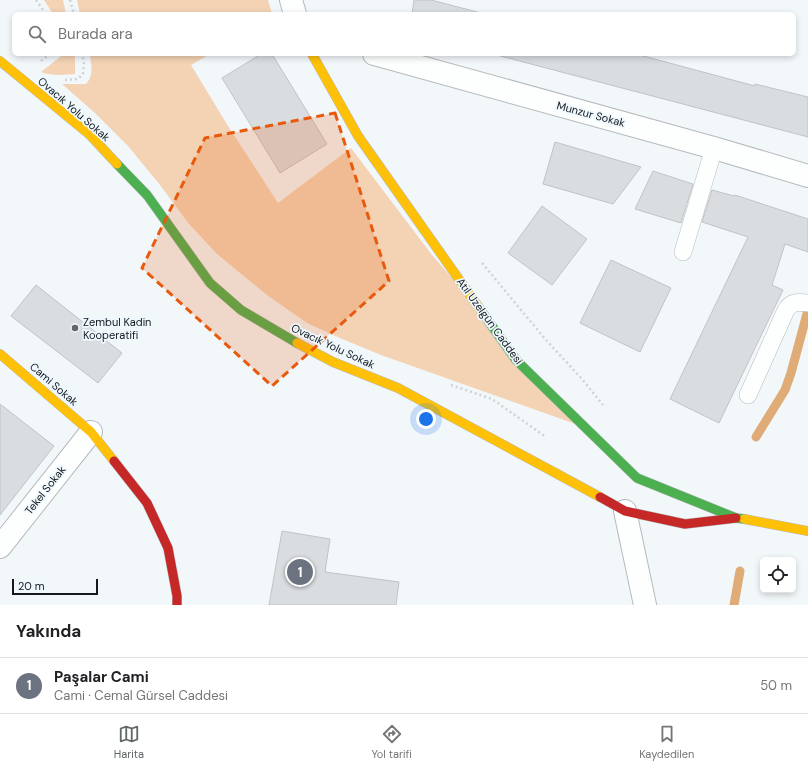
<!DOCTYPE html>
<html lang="tr">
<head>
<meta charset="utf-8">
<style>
  :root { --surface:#fff; --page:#f6f6f6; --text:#202124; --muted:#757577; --line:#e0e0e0; --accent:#626769 }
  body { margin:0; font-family:"DM Sans",sans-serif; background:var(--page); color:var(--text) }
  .controls { position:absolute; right:12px; bottom:12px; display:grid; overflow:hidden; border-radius:6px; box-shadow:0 2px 6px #0003 }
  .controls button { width:36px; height:36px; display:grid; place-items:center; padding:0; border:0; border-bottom:1px solid var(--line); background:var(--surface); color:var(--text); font:20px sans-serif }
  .scale { position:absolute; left:12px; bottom:10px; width:86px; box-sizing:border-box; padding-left:4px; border:2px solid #14191b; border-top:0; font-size:11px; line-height:14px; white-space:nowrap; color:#14191b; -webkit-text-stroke:3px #eef8fe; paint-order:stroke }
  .you { position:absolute; left:426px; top:419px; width:14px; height:14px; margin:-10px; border:3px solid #fff; border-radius:50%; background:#1a73e8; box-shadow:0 0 0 6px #1a73e833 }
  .badge { display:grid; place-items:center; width:26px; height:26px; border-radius:50%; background:var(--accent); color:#fff; font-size:13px; font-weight:700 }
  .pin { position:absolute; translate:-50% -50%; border:2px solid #fff; box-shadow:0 1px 4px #0006 }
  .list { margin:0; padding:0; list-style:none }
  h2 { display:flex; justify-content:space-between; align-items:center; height:52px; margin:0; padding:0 16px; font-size:17px }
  h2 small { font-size:13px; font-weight:400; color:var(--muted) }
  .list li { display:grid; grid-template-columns:26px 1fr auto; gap:12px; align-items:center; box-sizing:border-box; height:56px; padding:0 16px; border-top:1px solid var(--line) }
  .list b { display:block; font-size:15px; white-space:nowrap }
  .list p { margin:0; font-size:13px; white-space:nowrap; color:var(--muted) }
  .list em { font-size:13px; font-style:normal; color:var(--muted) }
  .icon { flex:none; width:22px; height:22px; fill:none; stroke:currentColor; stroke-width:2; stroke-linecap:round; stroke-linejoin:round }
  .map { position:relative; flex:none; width:808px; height:605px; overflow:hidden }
  .search { position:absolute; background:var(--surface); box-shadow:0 2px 6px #0003; left:12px; right:12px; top:12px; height:44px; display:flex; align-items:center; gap:10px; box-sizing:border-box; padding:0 14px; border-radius:6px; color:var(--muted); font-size:15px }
  .sheet { height:108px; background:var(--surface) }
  nav { display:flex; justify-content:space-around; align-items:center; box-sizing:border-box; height:56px; border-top:1px solid var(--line); background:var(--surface); font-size:11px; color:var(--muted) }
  nav a { display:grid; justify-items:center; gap:2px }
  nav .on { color:var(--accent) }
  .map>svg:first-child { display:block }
  .green { fill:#f3d3b4 }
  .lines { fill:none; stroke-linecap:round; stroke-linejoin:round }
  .stream { stroke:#dfac77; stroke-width:9 }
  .building { fill:#d9dde0; stroke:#c0c4c7 }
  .lane-casing { stroke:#b6babd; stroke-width:18 }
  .street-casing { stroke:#b6babd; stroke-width:24 }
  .fast-casing { stroke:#b6babd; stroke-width:10 }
  .slow-casing { stroke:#b6babd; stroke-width:10 }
  .jam-casing { stroke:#b6babd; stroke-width:10 }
  .path { stroke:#d0d2d3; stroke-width:2.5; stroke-dasharray:2 3; stroke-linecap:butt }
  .lane { stroke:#fdfefe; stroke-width:17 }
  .street { stroke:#fdfefe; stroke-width:22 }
  .fast { stroke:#4caf50; stroke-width:9 }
  .slow { stroke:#ffc107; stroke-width:9 }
  .jam { stroke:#c62828; stroke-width:9 }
  .marked { fill:#e8590c; fill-opacity:0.2; stroke:#e8590c; stroke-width:3; stroke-dasharray:8 5; stroke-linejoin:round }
  .poi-dot { fill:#626769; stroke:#eef8fe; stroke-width:1.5 }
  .labels { text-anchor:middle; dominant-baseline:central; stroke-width:3.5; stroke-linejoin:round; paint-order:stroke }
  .street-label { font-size:11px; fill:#14191b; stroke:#eef8fe }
  .poi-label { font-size:11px; fill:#14191b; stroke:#eef8fe; text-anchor:start }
</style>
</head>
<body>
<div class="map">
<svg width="808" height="605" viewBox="0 0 808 605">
  <rect width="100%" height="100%" fill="#f2f7fa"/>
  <g class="green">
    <polygon points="44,0 63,0 66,14 53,14"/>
    <polygon points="77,0 268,0 272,14 80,14"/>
    <path d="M62,54H75V74C63,75 52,76 41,72L60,57Z"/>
    <path d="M90,54H210L191,65L228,126L278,203L351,148L432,255L581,426L381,355L342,339L307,323L267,295L217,254L189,224L160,185L128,146L95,113L62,84H86C94,76 91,64 90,54Z"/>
  </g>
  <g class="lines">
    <g class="stream">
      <polyline points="756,437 785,390 791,373 808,310"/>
      <polyline points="734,605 740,571"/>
    </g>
  </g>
  <g class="building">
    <polygon points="414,0 431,0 485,14 412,14"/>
    <polygon points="261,54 272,54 327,144 280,173 222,78"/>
    <polygon points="493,54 636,54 755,86 755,84 808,97 808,137"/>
    <polygon points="555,142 641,167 613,204 543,184"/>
    <polygon points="653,171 693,184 681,223 635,209"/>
    <polygon points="712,190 734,196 735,195 808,219 808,252 785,244 772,285 783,290 719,423 670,399 748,237 702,222"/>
    <polygon points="542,206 587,239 552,285 508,253"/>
    <polygon points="611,260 671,288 640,352 580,323"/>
    <polygon points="36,285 122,353 98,383 11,316"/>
    <polygon points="0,404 54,446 0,515"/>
    <polygon points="282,531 330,539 325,572 399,582 396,605 269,605"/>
  </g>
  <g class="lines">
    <defs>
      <g id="lane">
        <polyline points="683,252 714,148"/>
        <path d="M748,395L786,310C792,301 798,302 808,303"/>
      </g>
      <g id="street">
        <polyline points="291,0 295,14"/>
        <polyline points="374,54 714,148 808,176"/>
        <polyline points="625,511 645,605"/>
        <polyline points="0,547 91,432"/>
      </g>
      <g id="fast">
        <polyline points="117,164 147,195 210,283 241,310 297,343"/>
        <polyline points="482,312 516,360 637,478 736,518 744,519"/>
      </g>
      <g id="slow">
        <polyline points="312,54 358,136 482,312"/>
        <polyline points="0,61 90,135 117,164"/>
        <polyline points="297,343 333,362 398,388 600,497"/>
        <polyline points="0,354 91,432 114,461"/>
        <polyline points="744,519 808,531"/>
      </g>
      <g id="jam">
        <polyline points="114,461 147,503 168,548 177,596 177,605"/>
        <polyline points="600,497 625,511 685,524 736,518"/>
      </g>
    </defs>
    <use href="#lane" class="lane-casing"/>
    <use href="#street" class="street-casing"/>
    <use href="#fast" class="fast-casing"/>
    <use href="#slow" class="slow-casing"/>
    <use href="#jam" class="jam-casing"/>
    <g class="path">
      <polyline points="36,0 46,14"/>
      <polyline points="70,0 74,14"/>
      <polyline points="41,61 50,54"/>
      <polyline points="65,80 78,79 83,74 84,63 82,54"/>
      <polyline points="482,263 546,340 582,379 603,405"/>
      <polyline points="451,385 492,399 546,437"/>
    </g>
    <use href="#lane" class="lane"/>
    <use href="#street" class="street"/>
    <use href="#fast" class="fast"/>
    <use href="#slow" class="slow"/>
    <use href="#jam" class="jam"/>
  </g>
  <path class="marked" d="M335,113L389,281L272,386L142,268L205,138Z"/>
  <circle class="poi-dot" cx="75" cy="328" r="4"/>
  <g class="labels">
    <g class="street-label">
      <text transform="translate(74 109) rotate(41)">Ovacık Yolu Sokak</text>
      <text transform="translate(591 114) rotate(15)">Munzur Sokak</text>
      <text transform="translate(490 321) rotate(54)">Atıl Uzelgün Caddesi</text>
      <text transform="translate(333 346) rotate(25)">Ovacık Yolu Sokak</text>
      <text transform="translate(54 384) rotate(41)">Cami Sokak</text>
      <text transform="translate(45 490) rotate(-52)">Tekel Sokak</text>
    </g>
    <g class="poi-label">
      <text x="83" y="322">Zembul Kadin<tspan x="83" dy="13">Kooperatifi</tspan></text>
    </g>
  </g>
</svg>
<div class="controls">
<button><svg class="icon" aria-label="locate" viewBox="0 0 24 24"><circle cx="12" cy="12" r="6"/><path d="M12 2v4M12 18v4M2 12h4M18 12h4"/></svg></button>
</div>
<div class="scale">20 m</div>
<div class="you"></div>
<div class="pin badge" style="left:300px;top:572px;background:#6b7280">1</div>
<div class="search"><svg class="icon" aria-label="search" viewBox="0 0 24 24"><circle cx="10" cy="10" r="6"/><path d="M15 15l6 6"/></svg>Burada ara</div>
</div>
<section class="sheet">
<h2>Yakında<small></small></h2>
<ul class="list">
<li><span class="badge" style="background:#6b7280">1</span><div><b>Paşalar Cami</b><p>Cami · Cemal Gürsel Caddesi</p></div><em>50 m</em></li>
</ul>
</section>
<nav>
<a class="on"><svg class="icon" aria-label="map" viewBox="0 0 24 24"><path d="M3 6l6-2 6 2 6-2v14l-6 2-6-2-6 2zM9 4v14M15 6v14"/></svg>Harita</a>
<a><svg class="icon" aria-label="directions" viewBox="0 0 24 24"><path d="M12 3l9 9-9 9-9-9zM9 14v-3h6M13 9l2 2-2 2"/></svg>Yol tarifi</a>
<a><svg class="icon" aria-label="saved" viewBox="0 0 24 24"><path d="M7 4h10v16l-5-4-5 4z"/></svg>Kaydedilen</a>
</nav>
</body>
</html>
